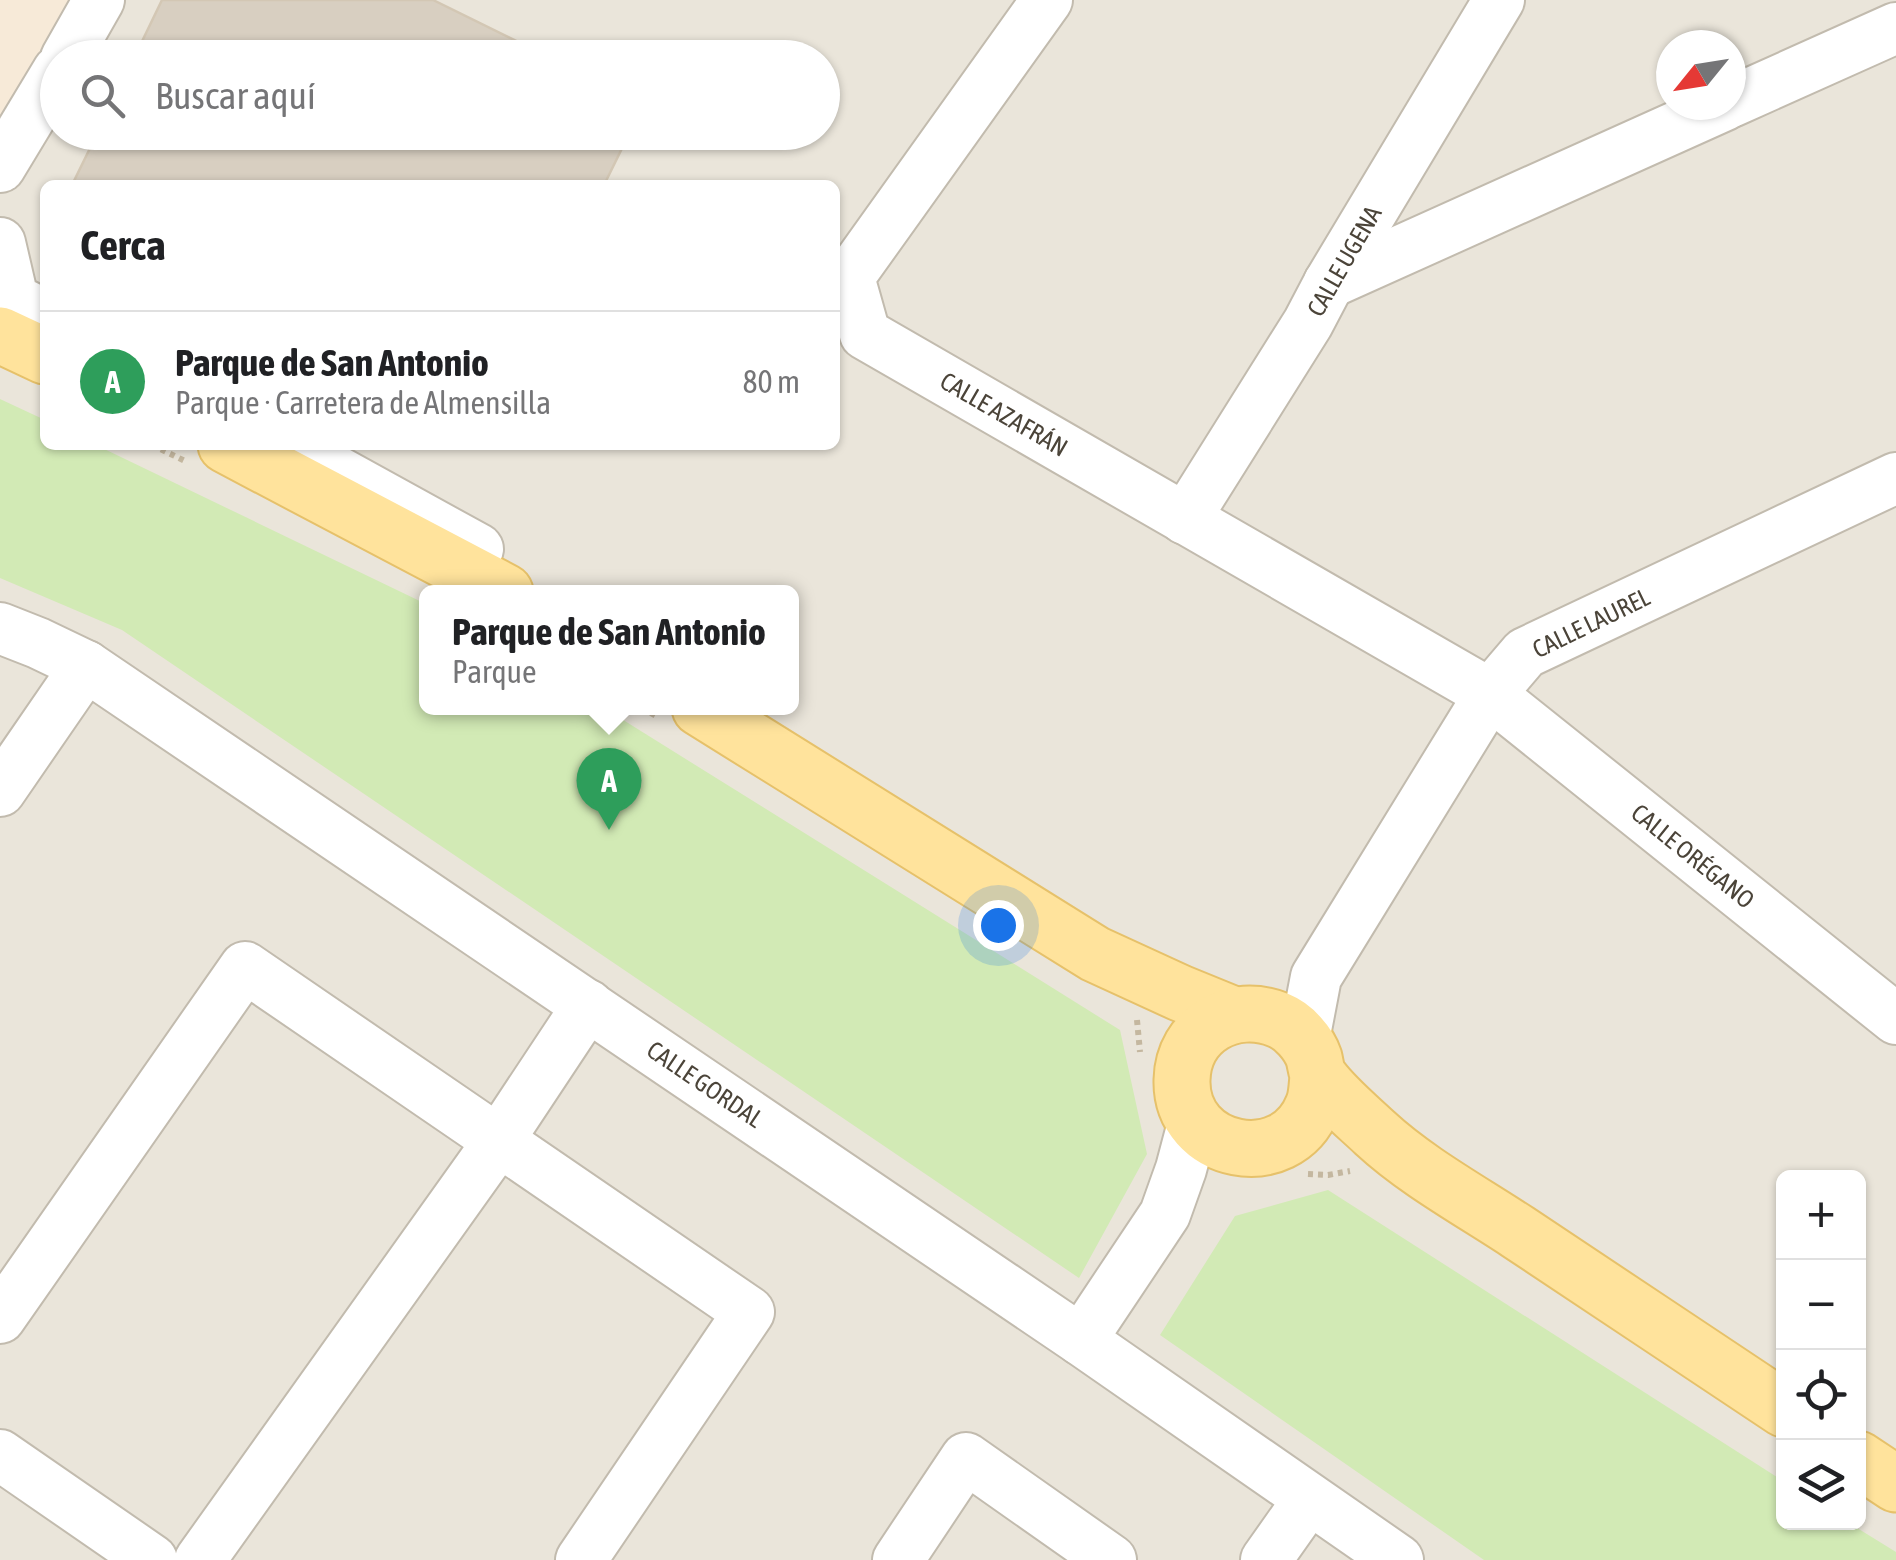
<!DOCTYPE html>
<html lang="es">
<head>
<meta charset="utf-8">
<style>
  :root { --surface:#fff; --page:#f6f6f6; --text:#202124; --muted:#757577; --line:#e0e0e0; --accent:#fc3f1d }
  body { margin:0; font-family:"Asap Condensed",sans-serif; background:var(--page); color:var(--text) }
  .controls { position:absolute; right:30px; bottom:30px; display:grid; overflow:hidden; border-radius:15px; box-shadow:0 2px 8px #0004 }
  .controls button { width:90px; height:90px; display:grid; place-items:center; padding:0; border:0; border-bottom:2px solid var(--line); background:var(--surface); color:var(--text); font:50px sans-serif }
  .compass { position:absolute; left:1656px; top:30px; width:90px; height:90px; border-radius:50%; background:var(--surface); box-shadow:0 2px 8px #0004; rotate:240deg }
  .you { position:absolute; left:998px; top:925px; width:35px; height:35px; margin:-25px; border:8px solid #fff; border-radius:50%; background:#1a73e8; box-shadow:0 0 0 15px #1a73e833 }
  .badge { display:grid; place-items:center; width:65px; height:65px; border-radius:50%; background:var(--accent); color:#fff; font-size:32px; font-weight:700 }
  .pin { position:absolute; translate:-50% -82px; filter:drop-shadow(0 2px 5px #0008) }
  .pin::after { content:''; position:absolute; top:52px; width:35px; height:30px; background:inherit; clip-path:polygon(0 0,100% 0,50% 100%) }
  .popup { position:absolute; left:419px; top:585px; width:380px; height:130px; box-sizing:border-box; display:grid; place-content:center; border-radius:15px; background:var(--surface); filter:drop-shadow(0 2px 8px #0005); font-size:32px; white-space:nowrap; color:var(--muted) }
  .popup b { font-size:38px; color:var(--text) }
  .popup::after { content:''; position:absolute; left:50%; top:100%; margin-left:-20px; border:20px solid transparent; border-top-color:var(--surface) }
  .list { margin:0; padding:0; list-style:none }
  h2 { display:flex; justify-content:space-between; align-items:center; height:130px; margin:0; padding:0 40px; font-size:42px }
  h2 small { font-size:32px; font-weight:400; color:var(--muted) }
  .list li { display:grid; grid-template-columns:65px 1fr auto; gap:30px; align-items:center; box-sizing:border-box; height:140px; padding:0 40px; border-top:2px solid var(--line) }
  .list b { display:block; font-size:38px; white-space:nowrap }
  .list p { margin:0; font-size:32px; white-space:nowrap; color:var(--muted) }
  .list em { font-size:32px; font-style:normal; color:var(--muted) }
  .icon { flex:none; width:55px; height:55px; fill:none; stroke:currentColor; stroke-width:2; stroke-linecap:round; stroke-linejoin:round }
  .map { position:relative; flex:none; width:1896px; height:1560px; overflow:hidden }
  .search { position:absolute; background:var(--surface); box-shadow:0 2px 8px #0004; left:40px; top:40px; width:800px; height:110px; display:flex; align-items:center; gap:25px; box-sizing:border-box; padding:0 35px; border-radius:55px; color:var(--muted); font-size:38px }
  .panel { position:absolute; background:var(--surface); box-shadow:0 2px 8px #0004; left:40px; top:180px; width:800px; height:270px; border-radius:15px }
  .map>svg:first-child { display:block }
  .residential { fill:#eae5da; fill-rule:evenodd }
  .commercial { fill:#f7ead8 }
  .green { fill:#d2eab5 }
  .building { fill:#d8cfc1; stroke:#d3c7b4; stroke-width:2.5 }
  .lines { fill:none; stroke-linecap:round; stroke-linejoin:round }
  .minor-casing { stroke:#c2bbae; stroke-width:54 }
  .major-casing { stroke:#e6c16a; stroke-width:59 }
  .path { stroke:#c4b79f; stroke-width:6; stroke-dasharray:5 5; stroke-linecap:butt }
  .minor { stroke:#fff; stroke-width:50 }
  .major { stroke:#ffe39c; stroke-width:55 }
  .labels { text-anchor:middle; dominant-baseline:central; stroke-width:8; stroke-linejoin:round; paint-order:stroke }
  .street-label { font-size:25px; fill:#4b4439; stroke:#fff }
</style>
</head>
<body>
<div class="map">
<svg width="1896" height="1560" viewBox="0 0 1896 1560">
  <rect width="100%" height="100%" fill="#f6f3ec"/>
  <path class="residential" d="M0,0H1896V1560H0ZM1671,45H1731V105H1671ZM58,58H822V132H58ZM45,185H835V445H45ZM426,592H792V708H426ZM1784,1178H1858V1522H1784Z"/>
  <polygon class="commercial" points="0,0 77,0 0,129"/>
  <g class="green">
    <polygon points="0,399 45,420 45,445 96,445 426,604 426,708 604,708 1120,1030 1147,1154 1079,1278 122,630 0,578"/>
    <polygon points="1328,1190 1783,1481 1784,1522 1849,1523 1896,1552 1896,1560 1484,1560 1160,1335 1235,1216"/>
  </g>
  <g class="building">
    <polygon points="162,0 433,0 551,58 134,58"/>
    <polygon points="98,132 630,132 604,185 72,185"/>
  </g>
  <g class="lines">
    <defs>
      <g id="minor">
        <polyline points="1047,0 849,277 865,334 1490,694 1896,1019"/>
        <polyline points="66,58 99,0"/>
        <polyline points="1731,102 1896,28"/>
        <polyline points="0,167 58,71"/>
        <polyline points="0,243 13,299 45,315"/>
        <polyline points="1329,283 1725,105"/>
        <polyline points="289,445 478,549"/>
        <polyline points="1185,519 1308,323 1329,283 1499,0"/>
        <polyline points="0,628 38,643 86,666 1081,1340 1398,1560"/>
        <polyline points="0,791 86,666"/>
        <polyline points="1304,1040 1316,977 1490,694 1525,653 1896,478"/>
        <polyline points="0,1318 245,967 749,1312 581,1560"/>
        <polyline points="1081,1340 1165,1214 1181,1169 1194,1120"/>
        <polyline points="0,1455 152,1560"/>
        <polyline points="200,1560 486,1159 588,1005"/>
        <polyline points="898,1560 966,1458 1111,1560"/>
        <polyline points="1266,1560 1309,1499"/>
      </g>
      <g id="major">
        <polyline points="0,335 45,356"/>
        <polyline points="226,445 505,592"/>
        <polyline points="700,708 1095,954 1180,993 1234,1015"/>
        <path d="M1318,1076C1317,1085 1317,1097 1313,1106C1286,1175 1180,1155 1182,1080C1183,1029 1233,1001 1279,1020C1294,1026 1309,1043 1314,1058C1316,1066 1316,1073 1321,1079C1336,1099 1357,1116 1375,1133C1416,1171 1471,1201 1518,1232C1607,1291 1695,1350 1784,1409"/>
        <polyline points="1858,1459 1896,1484"/>
      </g>
    </defs>
    <use href="#minor" class="minor-casing"/>
    <use href="#major" class="major-casing"/>
    <g class="path">
      <polyline points="152,445 187,462"/>
      <polyline points="642,708 658,717"/>
      <polyline points="1137,1020 1140,1052"/>
      <polyline points="1308,1174 1328,1175 1350,1171"/>
    </g>
    <use href="#minor" class="minor"/>
    <use href="#major" class="major"/>
  </g>
  <g class="labels">
    <g class="street-label">
      <text transform="translate(1344 261) rotate(-60)">CALLE UGENA</text>
      <text transform="translate(1004 414) rotate(30)">CALLE AZAFRÁN</text>
      <text transform="translate(1591 623) rotate(-26)">CALLE LAUREL</text>
      <text transform="translate(1693 856) rotate(39)">CALLE ORÉGANO</text>
      <text transform="translate(705 1084) rotate(34)">CALLE GORDAL</text>
    </g>
  </g>
</svg>
<div class="controls">
<button>+</button>
<button>−</button>
<button><svg class="icon" aria-label="locate" viewBox="0 0 24 24"><circle cx="12" cy="12" r="6"/><path d="M12 2v4M12 18v4M2 12h4M18 12h4"/></svg></button>
<button><svg class="icon" aria-label="layers" viewBox="0 0 24 24"><path d="M12 4l9 5-9 5-9-5zM3 14l9 5 9-5"/></svg></button>
</div>
<svg class="compass" viewBox="-18 -18 36 36"><path d="M0-13l5 13h-10z" fill="#e53935"/><path d="M0 13l5-13h-10z" fill="#757577"/></svg>
<div class="you"></div>
<div class="pin badge" style="left:609px;top:830px;background:#2e9e5b">A</div>
<div class="popup"><b>Parque de San Antonio</b>Parque</div>
<div class="search"><svg class="icon" aria-label="search" viewBox="0 0 24 24"><circle cx="10" cy="10" r="6"/><path d="M15 15l6 6"/></svg>Buscar aquí</div>
<section class="panel">
<h2>Cerca<small></small></h2>
<ul class="list">
<li><span class="badge" style="background:#2e9e5b">A</span><div><b>Parque de San Antonio</b><p>Parque · Carretera de Almensilla</p></div><em>80 m</em></li>
</ul>
</section>
</div>
</body>
</html>
